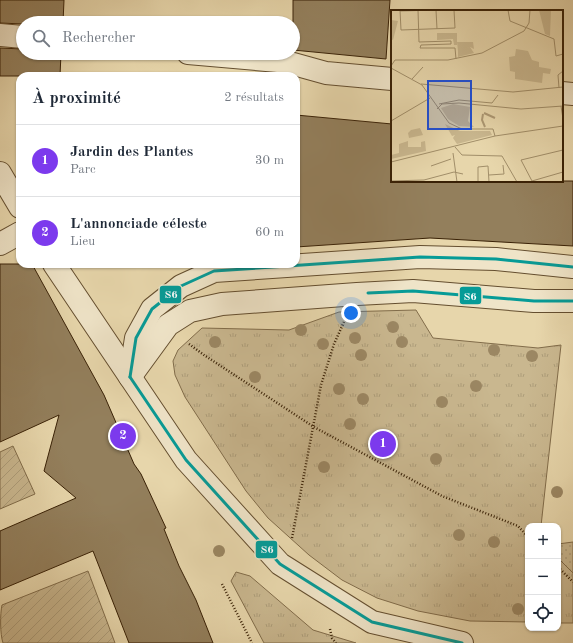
<!DOCTYPE html>
<html lang="fr">
<head>
<meta charset="utf-8">
<style>
  :root { --surface:#fff; --page:#f2f2f3; --text:#1f2937; --muted:#747a83; --line:#e0e1e3; --accent:#7c3aed }
  body { margin:0; font-family:"Old Standard TT",serif; background:var(--page); color:var(--text) }
  .controls { position:absolute; right:12px; bottom:12px; display:grid; overflow:hidden; border-radius:8px; box-shadow:0 1px 3px #0004 }
  .controls button { width:36px; height:36px; display:grid; place-items:center; padding:0; border:0; border-bottom:1px solid var(--line); background:var(--surface); color:var(--text); font:20px sans-serif }
  .you { position:absolute; left:351px; top:313px; width:14px; height:14px; margin:-10px; border:3px solid #fff; border-radius:50%; background:#1a73e8; box-shadow:0 0 0 6px #1a73e833 }
  .badge { display:grid; place-items:center; width:26px; height:26px; border-radius:50%; background:var(--accent); color:#fff; font-size:13px; font-weight:700 }
  .pin { position:absolute; translate:-50% -50%; border:2px solid #fff; box-shadow:0 1px 4px #0006 }
  .list { margin:0; padding:0; list-style:none }
  h2 { display:flex; justify-content:space-between; align-items:center; height:52px; margin:0; padding:0 16px; font-size:17px }
  h2 small { font-size:13px; font-weight:400; color:var(--muted) }
  .list li { display:grid; grid-template-columns:26px 1fr auto; gap:12px; align-items:center; box-sizing:border-box; height:72px; padding:0 16px; border-top:1px solid var(--line) }
  .list b { display:block; font-size:15px; white-space:nowrap }
  .list p { margin:0; font-size:13px; white-space:nowrap; color:var(--muted) }
  .list em { font-size:13px; font-style:normal; color:var(--muted) }
  .icon { flex:none; width:22px; height:22px; fill:none; stroke:currentColor; stroke-width:2; stroke-linecap:round; stroke-linejoin:round }
  .map { position:relative; flex:none; width:573px; height:643px; overflow:hidden }
  .search { position:absolute; background:var(--surface); box-shadow:0 1px 3px #0004; left:16px; top:16px; width:284px; height:44px; display:flex; align-items:center; gap:10px; box-sizing:border-box; padding:0 14px; border-radius:22px; color:var(--muted); font-size:15px }
  .panel { position:absolute; background:var(--surface); box-shadow:0 1px 3px #0004; left:16px; top:72px; width:284px; height:196px; border-radius:12px }
  .map>svg:first-child { display:block }
  .grass { fill:url(#grass-dots); stroke:#816c4a }
  .park { fill:url(#park-tufts); stroke:#816c4a }
  .garden { fill:url(#garden-furrows); stroke:#816c4a }
  .building { fill:#937f5c; stroke:#392106 }
  .lines { fill:none; stroke-linecap:round; stroke-linejoin:round }
  .street-casing { stroke:#644e2f; stroke-width:24 }
  .path { stroke:#392106; stroke-width:2.5; stroke-dasharray:1 2; stroke-linecap:butt }
  .street { stroke:#efe4c8; stroke-width:22 }
  .bus-1-casing { stroke:#efe4c8; stroke-width:6 }
  .bus-1 { stroke:#069b97; stroke-width:3 }
  .tree { fill:#9b8763 }
  .inset-river { fill:none; stroke:#ac9873; stroke-width:2 }
  .inset-road { fill:none; stroke:#a18e69; stroke-width:1 }
  .view { fill:#1d4ed8; fill-opacity:0.15; stroke:#1d4ed8; stroke-width:2 }
  .inset-edge { fill:none; stroke:#392106; stroke-width:2 }
  .line-badge { stroke:#efe4c8; stroke-width:1.5 }
  .badge-label { font-size:11px; text-anchor:middle; font-weight:bold; fill:#fff }
</style>
</head>
<body>
<div class="map">
<svg width="573" height="643" viewBox="0 0 573 643">
  <defs>
    <pattern id="grass-dots" width="8" height="8" patternUnits="userSpaceOnUse"><rect width="8" height="8" fill="#c9b78f"/><path d="M2 2h.1M6 6h.1" fill="none" stroke="#ad9d7a" stroke-width="1.8" stroke-linecap="round"/></pattern>
    <pattern id="park-tufts" width="24" height="20" patternUnits="userSpaceOnUse"><rect width="24" height="20" fill="#c9b78f"/><path d="M3 7l-1-3M5 7V3M7 7l1-3M15 17l-1-3M17 17v-4M19 17l1-3" fill="none" stroke="#ad9d7a"/></pattern>
    <pattern id="garden-furrows" width="10" height="10" patternUnits="userSpaceOnUse"><rect width="10" height="10" fill="#c9b78f"/><path d="M-1 1l2-2M0 10L10 0M9 11l2-2" fill="none" stroke="#ad9d7a"/></pattern>
  </defs>
  <rect width="100%" height="100%" fill="#e7d6ab"/>
  <filter id="stains"><feTurbulence type="fractalNoise" baseFrequency=".005" numOctaves="4"/><feColorMatrix values="0 0 0 0 .2 0 0 0 0 .09 0 0 0 0 .02 0 0 0 .5 -.17"/></filter>
  <radialGradient id="worn" r=".72"><stop offset=".6" stop-color="#630" stop-opacity="0"/><stop offset="1" stop-color="#630" stop-opacity=".3"/></radialGradient>
  <polygon class="grass" points="573,542 573,573 558,558 558,544"/>
  <g class="park">
    <polygon points="416,310 433,338 538,348 561,345 541,526 528,526 528,622 470,621 418,611 377,598 342,580 309,555 268,518 246,491 185,397 175,375 173,361 178,350 202,328 289,330 339,312"/>
    <polygon points="558,558 573,573 573,623 558,623"/>
    <polygon points="236,572 250,576 313,630 356,643 264,643 231,581"/>
  </g>
  <g class="garden">
    <polygon points="13,446 35,494 0,509 0,452"/>
    <path d="M88,571L115,643H3C0,634 0,614 2,605Z"/>
  </g>
  <g class="building">
    <polygon points="0,0 64,0 63,23 23,23 23,24 0,23"/>
    <polygon points="293,0 390,0 386,59 293,50"/>
    <polygon points="0,48 23,49 23,53 61,53 60,76 0,76"/>
    <polygon points="296,115 392,124 392,181 573,181 573,246 430,238 296,247"/>
    <polygon points="0,264 32,264 104,395 134,464 141,474 166,528 164,529 179,566 196,600 213,643 129,643 93,551 0,590 0,531 76,498 44,471 59,415 0,442"/>
  </g>
  <g class="lines">
    <defs>
      <g id="street">
        <polyline points="0,35 23,37"/>
        <polyline points="188,53 278,61 290,63 326,73 392,79"/>
        <polyline points="562,93 573,94"/>
        <polyline points="0,173 20,207"/>
        <polyline points="0,244 20,233"/>
        <polyline points="54,264 186,460 280,564 372,622 462,643"/>
        <polyline points="133,373 168,325 190,311 222,304 357,294 413,291 534,301 573,301"/>
        <polyline points="130,377 136,338 152,309 181,286 214,271 420,257 496,259 573,267"/>
      </g>
    </defs>
    <use href="#street" class="street-casing"/>
    <g class="path">
      <polyline points="189,344 204,355 314,427 442,496 518,526 528,537"/>
      <polyline points="292,538 321,385 334,344 344,322"/>
      <polyline points="558,567 573,582"/>
      <polyline points="222,584 252,643"/>
      <polyline points="330,629 332,638 336,643"/>
    </g>
    <use href="#street" class="street"/>
    <defs>
      <g id="bus-1">
        <polyline points="368,293 413,291 534,301 573,301"/>
        <polyline points="130,377 136,338 152,309 181,286 214,271 420,257 496,259 573,267"/>
        <polyline points="130,377 186,460 280,564 372,622 462,643"/>
      </g>
    </defs>
    <use href="#bus-1" class="bus-1-casing"/>
    <use href="#bus-1" class="bus-1"/>
  </g>
  <g class="tree">
    <circle cx="393" cy="327" r="6"/>
    <circle cx="301" cy="330" r="6"/>
    <circle cx="355" cy="338" r="6"/>
    <circle cx="215" cy="342" r="6"/>
    <circle cx="402" cy="342" r="6"/>
    <circle cx="323" cy="344" r="6"/>
    <circle cx="494" cy="350" r="6"/>
    <circle cx="361" cy="355" r="6"/>
    <circle cx="532" cy="356" r="6"/>
    <circle cx="255" cy="377" r="6"/>
    <circle cx="476" cy="386" r="6"/>
    <circle cx="339" cy="389" r="6"/>
    <circle cx="363" cy="399" r="6"/>
    <circle cx="442" cy="402" r="6"/>
    <circle cx="350" cy="424" r="6"/>
    <circle cx="382" cy="444" r="6"/>
    <circle cx="436" cy="459" r="6"/>
    <circle cx="324" cy="467" r="6"/>
    <circle cx="557" cy="492" r="6"/>
    <circle cx="459" cy="535" r="6"/>
    <circle cx="494" cy="542" r="6"/>
    <circle cx="219" cy="551" r="6"/>
    <circle cx="518" cy="609" r="6"/>
  </g>
  <g transform="translate(391 10)">
    <rect width="172" height="172" fill="#e7d6ab"/>
    <path d="M66,32H82L83,39L79,37L67,41Z" fill="#c9b78f"/>
    <path d="M148,0H160L159,26L154,24ZM0,10L7,11L2,30L0,29ZM79,37L83,43L67,47V38ZM125,39L137,41L141,50L148,52V57L160,59L159,64L152,63L151,73L124,69V62L119,61L118,47L124,46ZM62,94L79,97L77,111L83,117L68,116L57,109L50,98ZM54,114L69,121H99L101,125L66,134L62,128L64,125L61,126Z" fill="#c9b78f"/>
    <path d="M46,23H66V35H63L62,29L46,30ZM29,118L32,125L18,128L17,123L20,120ZM17,131V137H30V132L34,131L35,141L0,149V145L8,143V134Z" fill="#c9b78f"/>
    <path class="inset-river" d="M93,103L104,108M92,104L91,110L94,117"/>
    <path class="inset-road" d="M9,0L10,20L64,18L63,0M27,0L28,32L60,31V34L30,35L29,38H64L65,49M45,0L46,19M117,0L119,11L163,29M9,1L46,0M163,29L165,46L172,44M0,56L4,50H57L91,43L133,21L138,13L139,0M0,58L31,75L58,113L71,119H102L104,126M21,69L32,57M30,74L122,82L172,77M168,78L167,65L172,61M48,94L68,90L101,93L107,85M170,96L172,109M46,99L51,94L68,93L130,99L172,96M0,111L39,88M64,137L71,145L111,146M172,140L130,150L141,171L172,162M62,143L66,172M111,146L126,172M0,152L104,126L172,116M40,156L60,149M98,165L113,164L112,155M0,171L33,170L63,162L72,164M87,172V157L97,156L98,172"/>
    <path class="view" d="M37,71H80V119H37Z"/>
    <rect width="172" height="172" class="inset-edge"/>
  </g>
  <g class="line-badge">
    <rect x="159" y="285" width="23" height="19" rx="4" fill="#069b97"/>
    <rect x="459" y="286" width="23" height="19" rx="4" fill="#069b97"/>
    <rect x="255" y="540" width="23" height="19" rx="4" fill="#069b97"/>
  </g>
  <g class="badge-label">
    <text x="171" y="298">S6</text>
    <text x="470" y="300">S6</text>
    <text x="267" y="553">S6</text>
  </g>
  <rect width="100%" height="100%" filter="url(#stains)"/>
  <rect width="100%" height="100%" fill="url(#worn)"/>
</svg>
<div class="controls">
<button>+</button>
<button>−</button>
<button><svg class="icon" aria-label="locate" viewBox="0 0 24 24"><circle cx="12" cy="12" r="6"/><path d="M12 2v4M12 18v4M2 12h4M18 12h4"/></svg></button>
</div>
<div class="you"></div>
<div class="pin badge" style="left:383px;top:444px">1</div>
<div class="pin badge" style="left:123px;top:436px">2</div>
<div class="search"><svg class="icon" aria-label="search" viewBox="0 0 24 24"><circle cx="10" cy="10" r="6"/><path d="M15 15l6 6"/></svg>Rechercher</div>
<section class="panel">
<h2>À proximité<small>2 résultats</small></h2>
<ul class="list">
<li><span class="badge">1</span><div><b>Jardin des Plantes</b><p>Parc</p></div><em>30 m</em></li>
<li><span class="badge">2</span><div><b>L'annonciade céleste</b><p>Lieu</p></div><em>60 m</em></li>
</ul>
</section>
</div>
</body>
</html>
